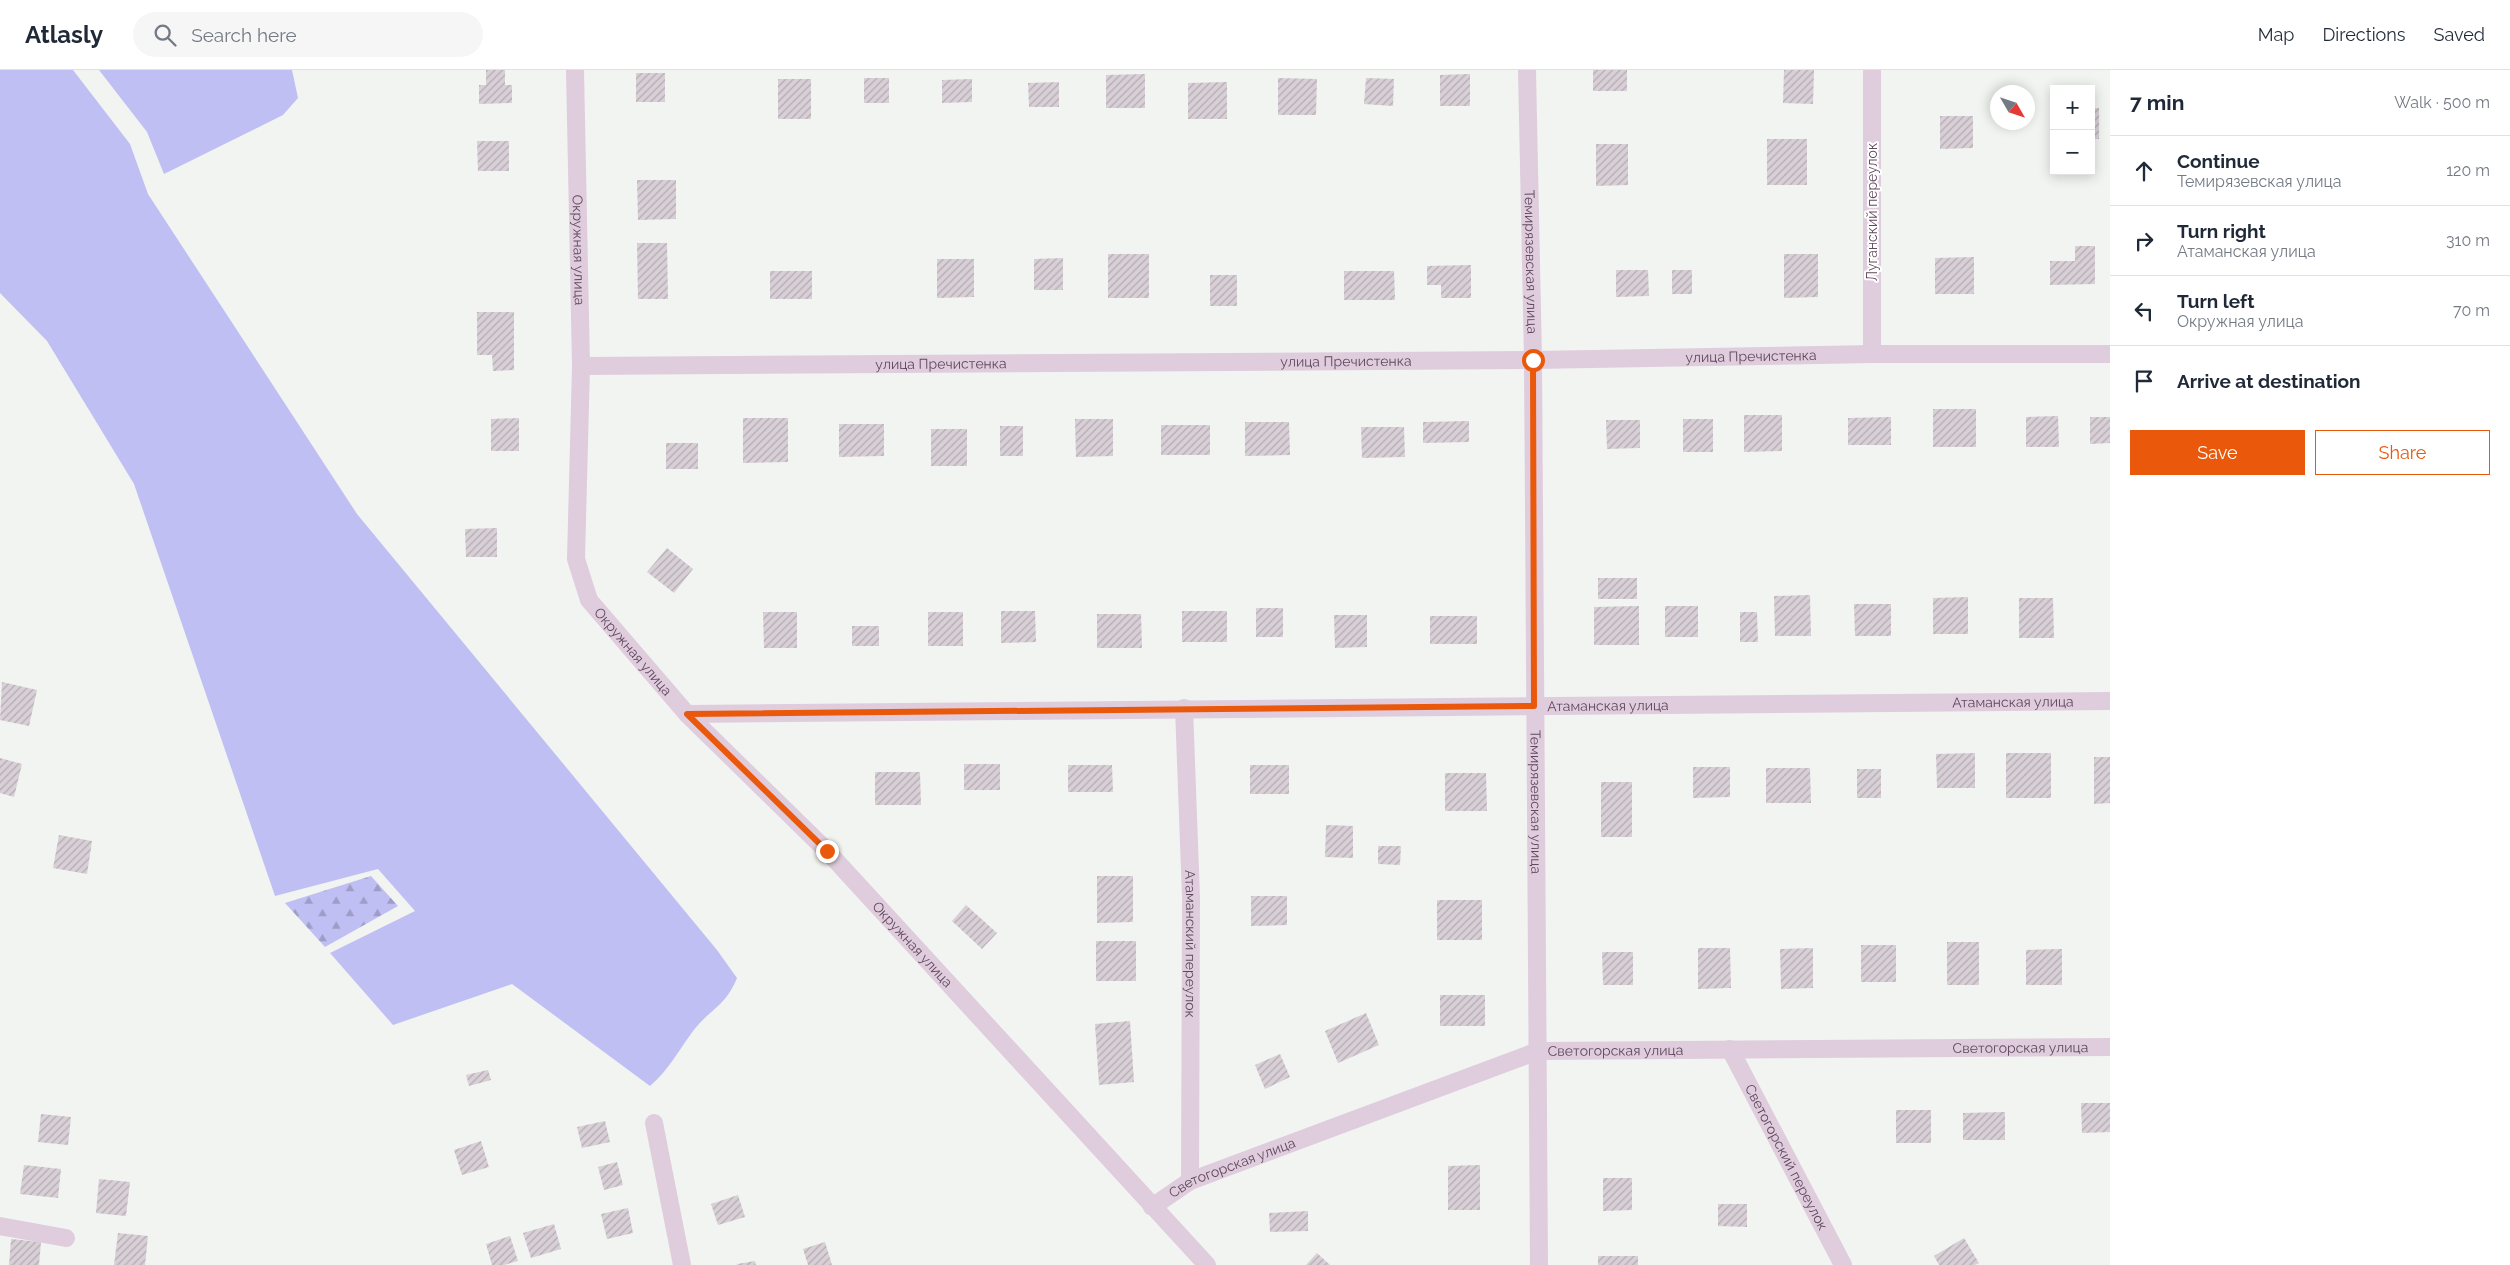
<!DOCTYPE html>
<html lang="en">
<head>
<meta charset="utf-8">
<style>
  :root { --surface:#fff; --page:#f6f6f7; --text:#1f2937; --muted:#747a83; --line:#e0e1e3; --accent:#ea580c }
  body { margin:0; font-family:Raleway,sans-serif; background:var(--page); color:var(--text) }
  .controls { position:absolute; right:15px; top:15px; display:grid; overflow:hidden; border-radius:0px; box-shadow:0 2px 12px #0003 }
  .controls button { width:45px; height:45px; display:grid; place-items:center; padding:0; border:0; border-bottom:1px solid var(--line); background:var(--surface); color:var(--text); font:25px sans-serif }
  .compass { position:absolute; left:1990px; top:15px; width:45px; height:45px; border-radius:50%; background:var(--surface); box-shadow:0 2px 12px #0003; rotate:129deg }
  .stop { position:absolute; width:15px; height:15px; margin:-11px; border:4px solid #ea580c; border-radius:50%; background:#fff }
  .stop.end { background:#ea580c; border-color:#fff; box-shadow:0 1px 5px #0008 }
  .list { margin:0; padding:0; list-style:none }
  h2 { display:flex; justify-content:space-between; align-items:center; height:65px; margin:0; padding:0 20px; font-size:21px }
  h2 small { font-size:16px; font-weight:400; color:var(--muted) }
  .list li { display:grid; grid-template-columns:32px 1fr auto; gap:15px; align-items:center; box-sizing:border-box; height:70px; padding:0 20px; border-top:1px solid var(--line) }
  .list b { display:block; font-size:19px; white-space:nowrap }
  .list p { margin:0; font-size:16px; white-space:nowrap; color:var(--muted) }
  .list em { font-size:16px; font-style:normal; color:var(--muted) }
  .actions { display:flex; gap:10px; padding:15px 20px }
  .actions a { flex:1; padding:11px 0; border:1px solid var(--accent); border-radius:0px; text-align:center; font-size:18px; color:var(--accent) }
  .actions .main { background:var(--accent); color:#fff }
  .icon { flex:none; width:28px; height:28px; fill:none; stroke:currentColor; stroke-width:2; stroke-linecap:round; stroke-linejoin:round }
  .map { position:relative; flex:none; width:2110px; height:1195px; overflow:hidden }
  header { display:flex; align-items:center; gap:30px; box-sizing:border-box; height:70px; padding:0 25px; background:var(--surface); border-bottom:1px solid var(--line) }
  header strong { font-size:24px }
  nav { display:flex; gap:28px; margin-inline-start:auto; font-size:18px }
  .search { width:350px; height:45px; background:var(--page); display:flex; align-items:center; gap:12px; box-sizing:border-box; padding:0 18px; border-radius:28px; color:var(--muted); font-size:19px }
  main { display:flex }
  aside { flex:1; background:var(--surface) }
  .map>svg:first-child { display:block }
  .green { fill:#c0bff3 }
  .forest { fill:url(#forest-firs) }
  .building { fill:url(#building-hatch) }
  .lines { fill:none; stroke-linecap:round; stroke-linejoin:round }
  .street { stroke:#dfcddd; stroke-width:18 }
  .route { stroke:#ea580c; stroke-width:6 }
  .labels { text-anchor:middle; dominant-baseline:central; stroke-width:4; stroke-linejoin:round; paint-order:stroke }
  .street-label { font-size:14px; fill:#61485e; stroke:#fff }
</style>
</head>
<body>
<header>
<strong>Atlasly</strong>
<div class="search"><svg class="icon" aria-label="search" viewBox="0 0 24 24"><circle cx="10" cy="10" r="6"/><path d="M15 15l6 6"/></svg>Search here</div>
<nav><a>Map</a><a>Directions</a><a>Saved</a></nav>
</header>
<main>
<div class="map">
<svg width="2110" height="1195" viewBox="0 0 2110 1195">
  <defs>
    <pattern id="forest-firs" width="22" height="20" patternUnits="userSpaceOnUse" patternTransform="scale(1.25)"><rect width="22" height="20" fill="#c0bff3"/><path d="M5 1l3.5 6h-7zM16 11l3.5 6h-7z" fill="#9f9dc8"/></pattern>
    <pattern id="building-hatch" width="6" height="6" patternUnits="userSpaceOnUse" patternTransform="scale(1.25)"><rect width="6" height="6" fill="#d9d0d7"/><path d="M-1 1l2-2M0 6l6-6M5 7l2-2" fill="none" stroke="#b3abb2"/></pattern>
  </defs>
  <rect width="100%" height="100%" fill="#f2f4f1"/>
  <g class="green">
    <path d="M0,0H73L130,74L148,124L357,444L717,880L737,908C726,936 710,939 693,961C679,980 668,1001 650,1016L512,914L393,955L330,883L415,841L378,799L275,826L134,414L47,271L0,223Z"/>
    <polygon points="99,0 292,0 298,28 283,45 164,104 147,62"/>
  </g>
  <polygon class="forest" points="371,806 398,836 325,877 285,833"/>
  <g class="building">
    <polygon points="486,0 505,0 505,15 512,15 512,33 479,34 479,15 486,15"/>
    <rect x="1593" y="0" width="34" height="21"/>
    <polygon points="1784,0 1814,0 1813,34 1783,33"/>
    <rect x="636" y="3" width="29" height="29"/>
    <polygon points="1145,4 1145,38 1106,38 1106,5"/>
    <polygon points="1470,4 1470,36 1440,36 1440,5"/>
    <rect x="864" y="8" width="25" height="25"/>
    <polygon points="1278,8 1317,9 1316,45 1278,45"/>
    <polygon points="1366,8 1394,9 1393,36 1364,34"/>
    <rect x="778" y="9" width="33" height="40"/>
    <polygon points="972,9 972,32 942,33 942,10"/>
    <polygon points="1059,12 1059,37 1029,37 1028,13"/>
    <polygon points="1227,12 1227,49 1188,49 1188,13"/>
    <rect x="2091" y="38" width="8" height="31"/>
    <polygon points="1940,46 1973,46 1973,78 1940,79"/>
    <rect x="1767" y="69" width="40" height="46"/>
    <polygon points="477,71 509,71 509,101 478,101"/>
    <polygon points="1596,74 1628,74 1628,115 1596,116"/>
    <polygon points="637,110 676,110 676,149 638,150"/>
    <polygon points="637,173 667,173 668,229 638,229"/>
    <polygon points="2075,176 2095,176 2095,214 2050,215 2050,191 2075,191"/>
    <rect x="1108" y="184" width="41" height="44"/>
    <polygon points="1784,184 1818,184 1818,227 1784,228"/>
    <polygon points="1974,187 1974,224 1935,224 1935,188"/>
    <polygon points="1063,188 1063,220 1034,220 1034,189"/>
    <polygon points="937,189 974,189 974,227 937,228"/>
    <polygon points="1471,195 1471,228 1441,228 1441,215 1427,215 1427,196"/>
    <polygon points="1616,200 1648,200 1649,226 1616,227"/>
    <rect x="1672" y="200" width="20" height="24"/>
    <rect x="770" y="201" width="42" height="28"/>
    <polygon points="1344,201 1394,201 1395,230 1344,230"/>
    <rect x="1210" y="205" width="27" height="31"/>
    <polygon points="477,242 514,242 514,300 493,301 492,285 477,285"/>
    <rect x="1933" y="339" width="43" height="38"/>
    <polygon points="1744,345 1782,345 1782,381 1744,382"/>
    <polygon points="2058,346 2059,377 2026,377 2026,347"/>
    <polygon points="1891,347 1891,375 1848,375 1848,348"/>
    <polygon points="2090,347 2110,347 2110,373 2090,374"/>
    <polygon points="519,348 519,381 491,381 491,349"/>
    <polygon points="743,348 788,348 788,392 743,393"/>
    <polygon points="1075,349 1113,349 1113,386 1076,387"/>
    <rect x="1683" y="349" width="30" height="33"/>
    <polygon points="1606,350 1640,350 1640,378 1607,379"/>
    <polygon points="1469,351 1469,372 1423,373 1423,352"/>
    <polygon points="1245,352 1289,352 1290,385 1245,386"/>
    <polygon points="839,354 884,354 884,386 839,387"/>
    <rect x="1161" y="355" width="49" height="30"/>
    <rect x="1000" y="356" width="23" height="30"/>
    <polygon points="1361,357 1404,357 1405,387 1362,388"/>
    <rect x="931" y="359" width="36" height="37"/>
    <rect x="666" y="373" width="32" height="26"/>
    <polygon points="497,458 497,487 466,487 465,459"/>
    <polygon points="667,478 693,499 674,523 647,502"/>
    <rect x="1598" y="508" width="39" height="21"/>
    <polygon points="1810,525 1811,566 1775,566 1774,526"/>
    <polygon points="1968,527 1968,564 1933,564 1933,528"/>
    <polygon points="2019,528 2053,528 2054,568 2019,568"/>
    <polygon points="1854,534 1891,534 1891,566 1855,566"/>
    <polygon points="1639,536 1639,575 1594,575 1594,537"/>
    <rect x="1665" y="536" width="33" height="31"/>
    <rect x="1256" y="538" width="27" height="29"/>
    <polygon points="1001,541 1035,541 1036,572 1001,573"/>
    <rect x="1182" y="541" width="45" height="31"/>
    <polygon points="763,542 797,542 797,578 764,578"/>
    <rect x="928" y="542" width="35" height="34"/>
    <polygon points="1740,542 1757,542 1758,572 1740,572"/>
    <polygon points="1097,544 1141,544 1142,578 1097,578"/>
    <polygon points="1334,545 1367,545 1367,577 1335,578"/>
    <rect x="1430" y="546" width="47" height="28"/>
    <rect x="852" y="556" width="27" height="20"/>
    <polygon points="2,612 37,620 29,656 0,650"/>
    <polygon points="1975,683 1975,718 1937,718 1936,684"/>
    <rect x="2006" y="683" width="45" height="45"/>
    <polygon points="2094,687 2110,687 2110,733 2094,734"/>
    <polygon points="0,688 22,694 14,727 0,723"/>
    <rect x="964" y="694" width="36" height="26"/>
    <polygon points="1068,695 1112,695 1113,722 1068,722"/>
    <rect x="1250" y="695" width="39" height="29"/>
    <polygon points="1693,697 1730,697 1730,727 1693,728"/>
    <polygon points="1766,698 1810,698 1811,733 1766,733"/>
    <rect x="1857" y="699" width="24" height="29"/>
    <polygon points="875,702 920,702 921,735 875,735"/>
    <polygon points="1445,703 1486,703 1487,741 1445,741"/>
    <rect x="1601" y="712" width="31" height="55"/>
    <polygon points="1326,755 1353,756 1353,788 1325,787"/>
    <polygon points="59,765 92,771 87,804 53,798"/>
    <polygon points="1378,776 1401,776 1400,795 1378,794"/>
    <polygon points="1097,806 1133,806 1133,852 1097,853"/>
    <polygon points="1251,826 1287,826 1287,855 1251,856"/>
    <rect x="1437" y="830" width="45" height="40"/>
    <polygon points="966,835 997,863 982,879 952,851"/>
    <rect x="1096" y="871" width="40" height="40"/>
    <rect x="1947" y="872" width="32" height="43"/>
    <rect x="1861" y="875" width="35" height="37"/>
    <polygon points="1698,878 1730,878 1731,918 1698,919"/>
    <polygon points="1813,878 1813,918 1781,919 1780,879"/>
    <polygon points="2062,879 2062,915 2026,915 2026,880"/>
    <polygon points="1602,882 1633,882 1633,915 1603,915"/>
    <rect x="1440" y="925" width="45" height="31"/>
    <polygon points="1366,943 1379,975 1338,993 1325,961"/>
    <polygon points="1130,951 1134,1012 1099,1015 1095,954"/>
    <polygon points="1280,984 1290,1007 1265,1019 1255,995"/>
    <polygon points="488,1000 491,1010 469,1016 466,1005"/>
    <polygon points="2081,1033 2110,1033 2110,1062 2082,1063"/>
    <rect x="1896" y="1040" width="35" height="33"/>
    <polygon points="2005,1042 2005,1070 1963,1070 1963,1043"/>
    <polygon points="41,1044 71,1047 68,1075 38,1072"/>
    <polygon points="605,1051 610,1072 582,1078 577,1057"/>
    <polygon points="481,1071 489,1097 462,1105 454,1080"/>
    <polygon points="617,1092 623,1115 604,1120 598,1097"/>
    <polygon points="24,1095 61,1099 58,1128 20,1124"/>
    <polygon points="1480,1095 1480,1140 1448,1140 1448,1096"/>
    <polygon points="1603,1108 1632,1108 1632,1140 1603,1141"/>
    <polygon points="99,1109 130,1112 126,1146 96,1143"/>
    <polygon points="738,1125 745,1147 718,1155 711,1134"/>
    <polygon points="1718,1134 1747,1134 1747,1157 1718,1156"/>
    <polygon points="628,1138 633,1163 607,1169 601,1144"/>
    <polygon points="1308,1141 1308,1161 1270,1162 1269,1143"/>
    <polygon points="554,1154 561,1179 531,1188 523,1163"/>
    <polygon points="118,1163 148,1166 145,1195 114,1195"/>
    <polygon points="510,1166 518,1191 504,1195 492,1195 486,1174"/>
    <polygon points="1964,1168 1979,1193 1975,1195 1939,1195 1934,1186"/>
    <polygon points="11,1169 41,1172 39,1195 9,1195"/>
    <polygon points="825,1172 832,1195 808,1195 803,1179"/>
    <polygon points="1317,1183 1330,1195 1306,1195"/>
    <rect x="1598" y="1186" width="40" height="9"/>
    <polygon points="755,1191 756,1195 737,1195 737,1194"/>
  </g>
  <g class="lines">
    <g class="street">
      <path id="s1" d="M575,0L581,296L576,489L589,530L687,644L827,781L1207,1195"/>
      <path id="s2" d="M1527,0L1533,290L1539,1195"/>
      <polyline points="1872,284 1872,0"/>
      <path id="s3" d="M581,296L1533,290L1872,284H2110"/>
      <path id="s4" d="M1184,638L1191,827L1190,1111"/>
      <path id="s5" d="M687,644L2110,631"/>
      <path id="s6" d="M1730,979L1843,1195"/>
      <polyline points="654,1053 682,1195"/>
      <path id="s7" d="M1152,1137L1190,1111L1538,981L2110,977"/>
      <polyline points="0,1156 66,1168"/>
    </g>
  </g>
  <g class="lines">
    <polyline class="route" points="827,781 687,644 1534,636 1533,290"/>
  </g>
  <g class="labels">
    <g class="street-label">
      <text transform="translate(1872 142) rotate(-90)">Луганский переулок</text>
      <text stroke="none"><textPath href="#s1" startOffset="180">Окружная улица</textPath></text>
      <text stroke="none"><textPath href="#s2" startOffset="192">Темирязевская улица</textPath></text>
      <text stroke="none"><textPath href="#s3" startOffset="1170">улица Пречистенка</textPath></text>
      <text stroke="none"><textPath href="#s3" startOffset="765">улица Пречистенка</textPath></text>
      <text stroke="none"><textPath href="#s3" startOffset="360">улица Пречистенка</textPath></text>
      <text stroke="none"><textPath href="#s1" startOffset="600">Окружная улица</textPath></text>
      <text stroke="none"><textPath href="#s5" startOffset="1326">Атаманская улица</textPath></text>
      <text stroke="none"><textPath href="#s5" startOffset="921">Атаманская улица</textPath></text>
      <text stroke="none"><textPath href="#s2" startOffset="732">Темирязевская улица</textPath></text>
      <text stroke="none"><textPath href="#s1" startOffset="1005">Окружная улица</textPath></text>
      <text stroke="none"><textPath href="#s4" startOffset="236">Атаманский переулок</textPath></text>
      <text stroke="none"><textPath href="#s7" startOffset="900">Светогорская улица</textPath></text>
      <text stroke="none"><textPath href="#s7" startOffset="495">Светогорская улица</textPath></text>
      <text stroke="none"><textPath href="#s6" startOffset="122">Светогорский переулок</textPath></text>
      <text stroke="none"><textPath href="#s7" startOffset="90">Светогорская улица</textPath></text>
    </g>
  </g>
</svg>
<div class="controls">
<button>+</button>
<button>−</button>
</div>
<svg class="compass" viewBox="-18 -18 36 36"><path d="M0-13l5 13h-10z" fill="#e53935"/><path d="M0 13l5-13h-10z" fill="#747a83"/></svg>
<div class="stop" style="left:1533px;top:290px"></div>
<div class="stop end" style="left:827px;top:781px"></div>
</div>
<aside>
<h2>7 min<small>Walk · 500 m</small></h2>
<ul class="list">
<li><svg class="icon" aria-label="ahead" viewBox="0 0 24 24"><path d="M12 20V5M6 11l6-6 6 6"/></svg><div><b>Continue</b><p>Темирязевская улица</p></div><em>120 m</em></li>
<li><svg class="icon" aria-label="right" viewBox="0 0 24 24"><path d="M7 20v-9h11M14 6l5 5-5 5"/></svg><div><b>Turn right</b><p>Атаманская улица</p></div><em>310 m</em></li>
<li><svg class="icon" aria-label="left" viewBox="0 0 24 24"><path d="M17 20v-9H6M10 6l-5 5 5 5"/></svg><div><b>Turn left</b><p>Окружная улица</p></div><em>70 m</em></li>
<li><svg class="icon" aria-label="arrive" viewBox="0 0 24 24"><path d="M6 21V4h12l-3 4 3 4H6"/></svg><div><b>Arrive at destination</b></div></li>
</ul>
<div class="actions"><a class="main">Save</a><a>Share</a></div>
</aside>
</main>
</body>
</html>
